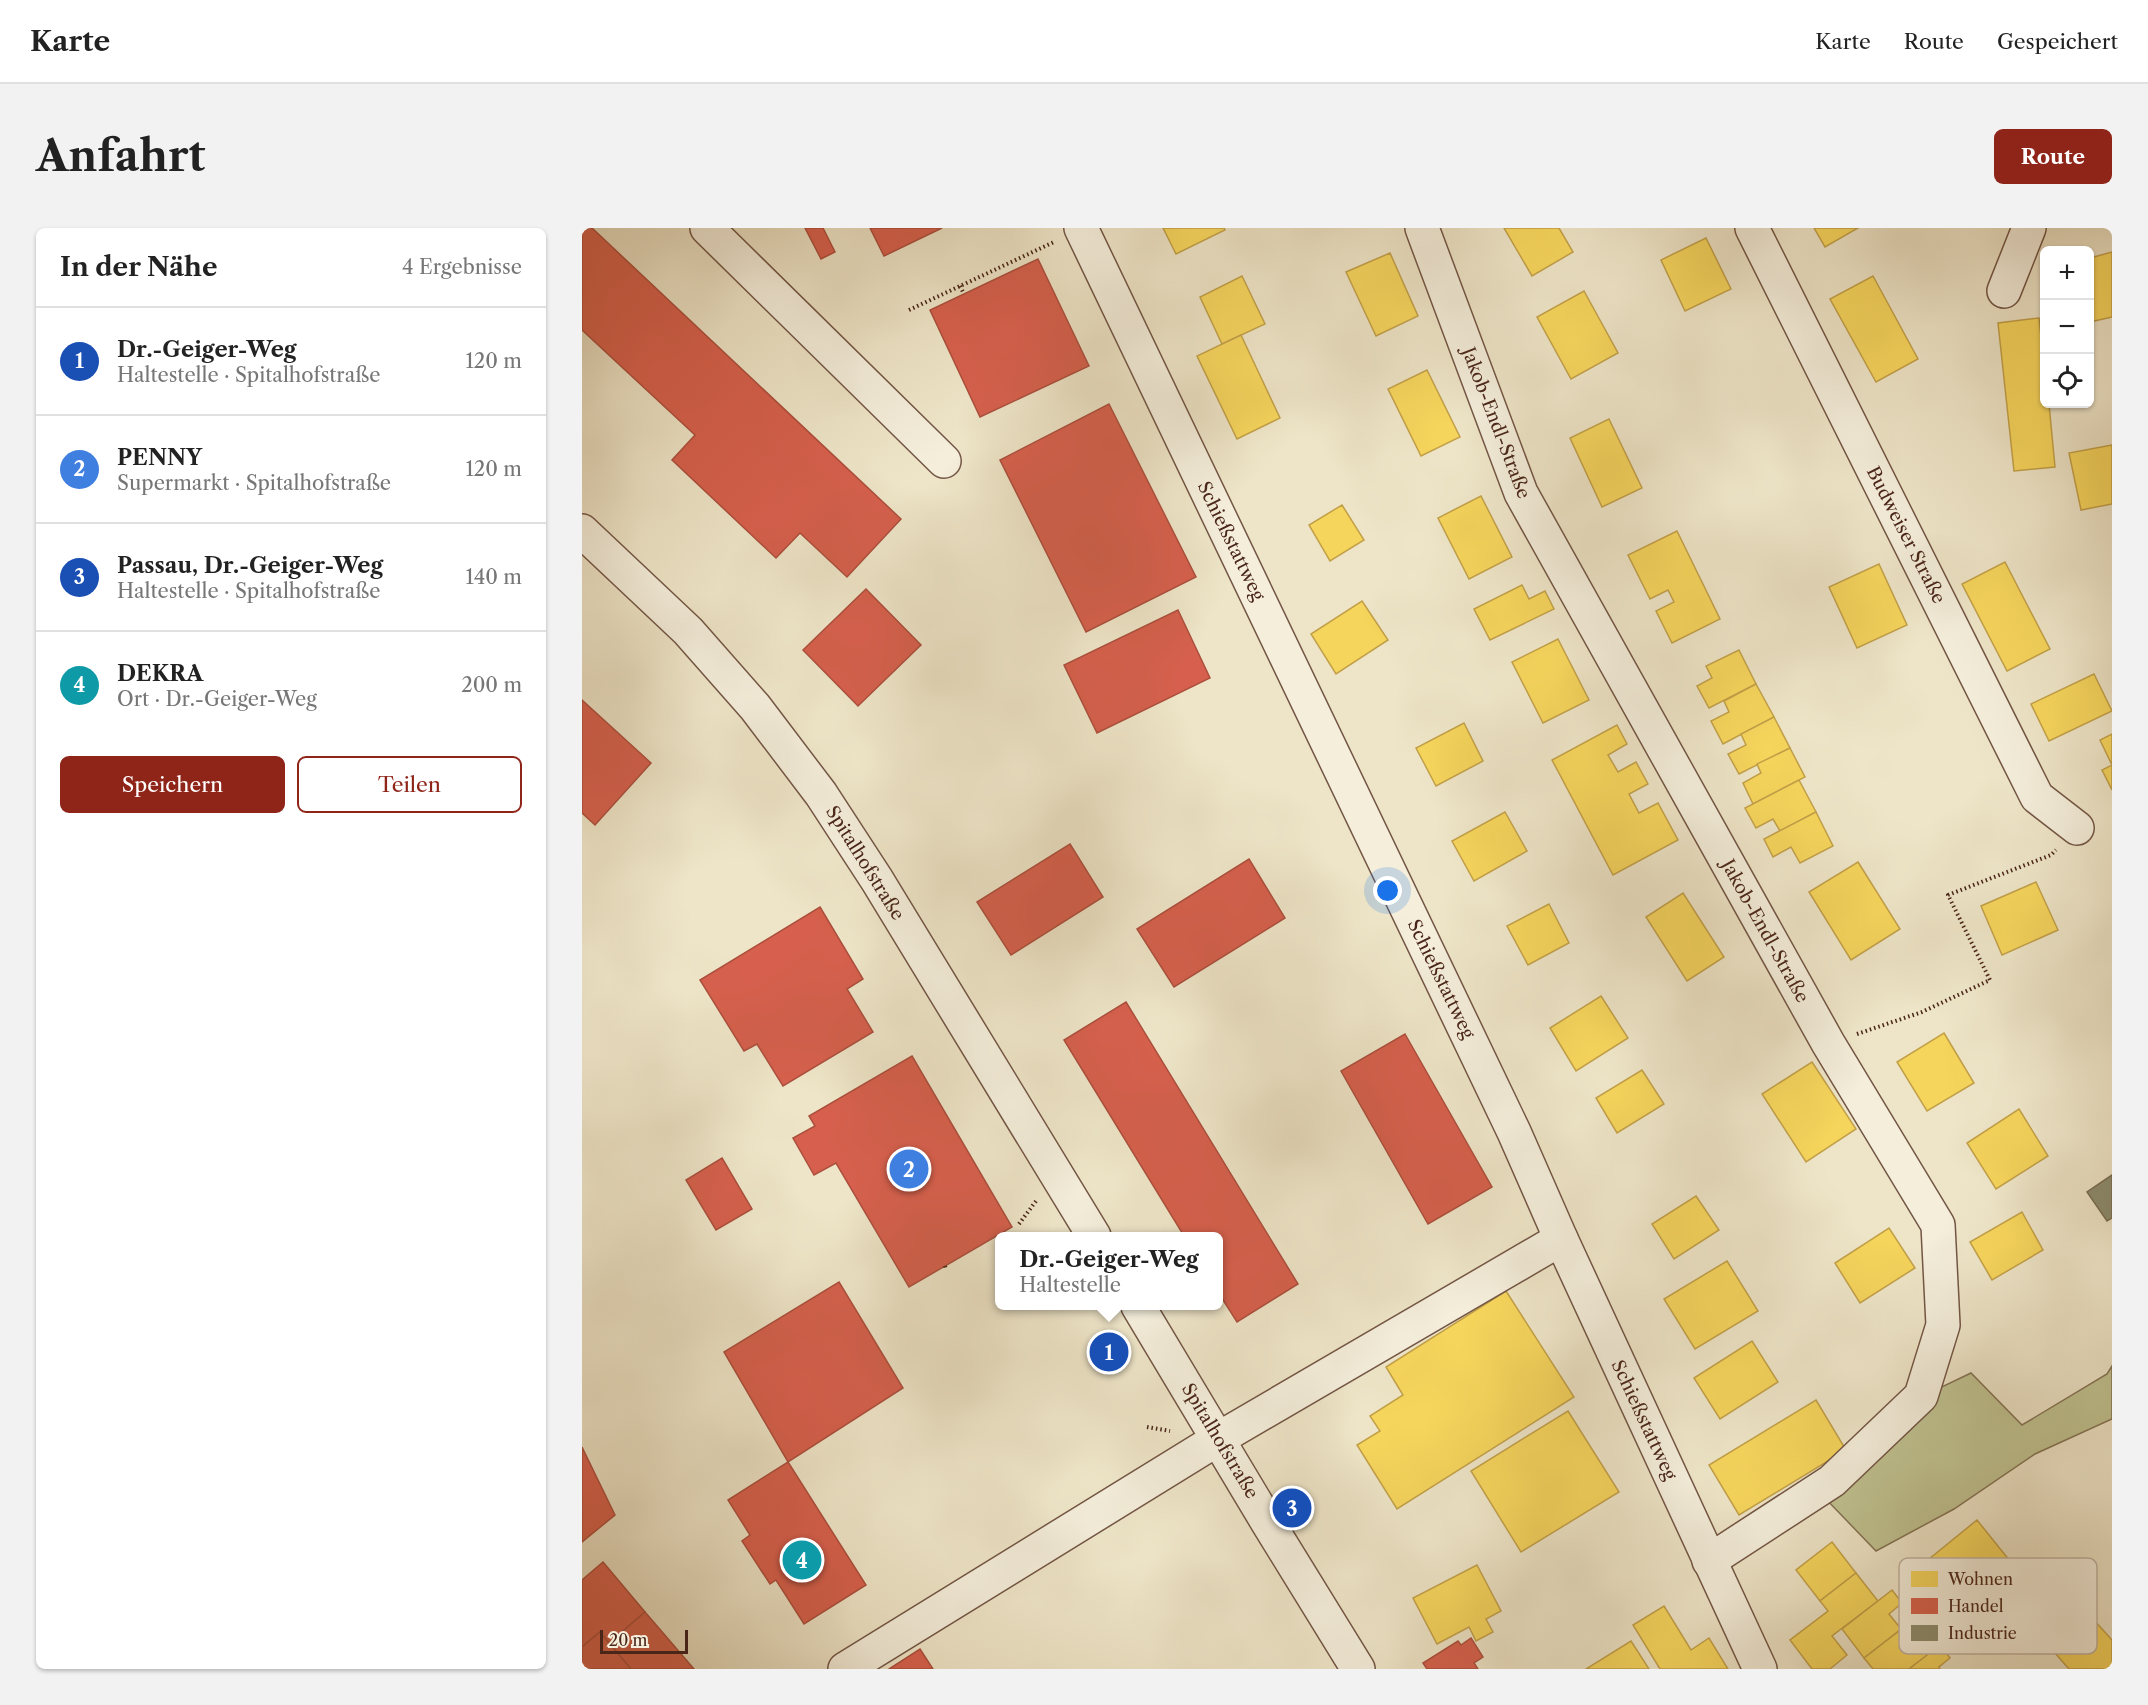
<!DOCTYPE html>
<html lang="de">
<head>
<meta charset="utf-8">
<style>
  :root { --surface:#fff; --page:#f2f2f2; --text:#222; --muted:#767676; --line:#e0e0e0; --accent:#8f2418 }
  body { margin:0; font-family:"Libre Caslon Text",serif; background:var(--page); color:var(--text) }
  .controls { position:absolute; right:18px; top:18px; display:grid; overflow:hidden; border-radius:9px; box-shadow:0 2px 4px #0004 }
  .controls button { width:54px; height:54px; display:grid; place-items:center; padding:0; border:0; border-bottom:2px solid var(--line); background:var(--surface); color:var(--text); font:30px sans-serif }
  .scale { position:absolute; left:18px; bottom:15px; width:88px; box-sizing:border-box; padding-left:6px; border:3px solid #4a2619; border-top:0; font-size:16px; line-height:21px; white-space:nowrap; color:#4a2619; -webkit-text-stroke:4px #f4eedb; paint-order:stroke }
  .you { position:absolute; left:806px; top:663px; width:21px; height:21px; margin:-15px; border:4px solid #fff; border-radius:50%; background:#1a73e8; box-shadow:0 0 0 9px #1a73e833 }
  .badge { display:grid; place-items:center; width:39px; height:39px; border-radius:50%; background:var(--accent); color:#fff; font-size:20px; font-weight:700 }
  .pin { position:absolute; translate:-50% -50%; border:3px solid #fff; box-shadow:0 2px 6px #0006 }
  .popup { position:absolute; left:413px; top:1004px; width:228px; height:78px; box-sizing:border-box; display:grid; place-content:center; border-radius:9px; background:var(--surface); filter:drop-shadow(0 2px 4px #0005); font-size:20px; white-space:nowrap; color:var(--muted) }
  .popup b { font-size:22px; color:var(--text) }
  .popup::after { content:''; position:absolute; left:50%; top:100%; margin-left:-12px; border:12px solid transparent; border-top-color:var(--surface) }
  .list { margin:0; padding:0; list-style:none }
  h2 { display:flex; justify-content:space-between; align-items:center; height:78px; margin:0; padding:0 24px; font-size:26px }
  h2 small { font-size:20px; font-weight:400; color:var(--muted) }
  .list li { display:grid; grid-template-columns:39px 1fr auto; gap:18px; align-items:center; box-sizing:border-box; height:108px; padding:0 24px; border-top:2px solid var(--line) }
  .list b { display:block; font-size:22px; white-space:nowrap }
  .list p { margin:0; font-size:20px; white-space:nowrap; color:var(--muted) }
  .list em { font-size:20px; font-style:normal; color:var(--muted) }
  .actions { display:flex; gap:12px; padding:18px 24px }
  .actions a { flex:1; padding:14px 0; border:2px solid var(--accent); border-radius:9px; text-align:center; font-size:21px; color:var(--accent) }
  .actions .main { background:var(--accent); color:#fff }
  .icon { flex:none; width:33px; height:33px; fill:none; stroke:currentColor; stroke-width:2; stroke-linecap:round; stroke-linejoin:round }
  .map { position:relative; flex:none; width:1530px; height:1441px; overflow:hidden; border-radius:9px }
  header { display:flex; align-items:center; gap:36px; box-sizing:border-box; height:84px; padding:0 30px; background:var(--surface); border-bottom:2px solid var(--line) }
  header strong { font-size:28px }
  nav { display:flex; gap:33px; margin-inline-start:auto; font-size:21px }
  .intro { display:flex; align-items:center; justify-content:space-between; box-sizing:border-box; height:144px; padding:0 36px }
  h1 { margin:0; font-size:42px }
  .button { padding:15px 27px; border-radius:9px; background:var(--accent); color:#fff; font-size:21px; font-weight:700 }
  main { display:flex; gap:36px; padding:0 36px }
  aside { flex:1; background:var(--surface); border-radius:9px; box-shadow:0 2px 4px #0004 }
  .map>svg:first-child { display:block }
  .green { fill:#c0c291; stroke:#857455; stroke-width:1.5 }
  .homes { fill:#f6d55c; stroke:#c2a048; stroke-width:1.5 }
  .shops { fill:#d6604d; stroke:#ac4f3d; stroke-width:1.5 }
  .industry { fill:#8c8c6e; stroke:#786d54; stroke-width:1.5 }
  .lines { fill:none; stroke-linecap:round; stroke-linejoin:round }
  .minor-casing { stroke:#735645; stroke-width:36 }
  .path { stroke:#4a2619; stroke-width:4; stroke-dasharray:1.5 3; stroke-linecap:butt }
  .minor { stroke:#f4eedb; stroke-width:33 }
  .labels { text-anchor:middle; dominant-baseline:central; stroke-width:6; stroke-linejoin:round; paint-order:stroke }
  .street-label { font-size:18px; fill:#4a2619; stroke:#f4eedb }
  .key { fill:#f4eedb; stroke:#c1b2a1; stroke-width:1.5 }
  .key-label { font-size:16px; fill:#4a2619 }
</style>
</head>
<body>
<header>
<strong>Karte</strong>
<nav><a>Karte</a><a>Route</a><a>Gespeichert</a></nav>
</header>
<div class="intro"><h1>Anfahrt</h1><a class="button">Route</a></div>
<main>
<aside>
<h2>In der Nähe<small>4 Ergebnisse</small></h2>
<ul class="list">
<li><span class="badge" style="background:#1a4fb4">1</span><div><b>Dr.-Geiger-Weg</b><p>Haltestelle · Spitalhofstraße</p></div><em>120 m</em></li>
<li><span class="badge" style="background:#3f7fe0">2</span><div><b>PENNY</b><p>Supermarkt · Spitalhofstraße</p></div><em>120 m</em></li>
<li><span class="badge" style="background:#1a4fb4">3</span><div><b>Passau, Dr.-Geiger-Weg</b><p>Haltestelle · Spitalhofstraße</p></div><em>140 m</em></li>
<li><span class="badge" style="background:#0f9aa8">4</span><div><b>DEKRA</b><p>Ort · Dr.-Geiger-Weg</p></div><em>200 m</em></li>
</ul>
<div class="actions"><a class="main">Speichern</a><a>Teilen</a></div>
</aside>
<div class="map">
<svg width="1530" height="1441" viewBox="0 0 1530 1441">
  <rect width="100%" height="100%" fill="#eee5c8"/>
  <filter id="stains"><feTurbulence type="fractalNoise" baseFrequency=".00333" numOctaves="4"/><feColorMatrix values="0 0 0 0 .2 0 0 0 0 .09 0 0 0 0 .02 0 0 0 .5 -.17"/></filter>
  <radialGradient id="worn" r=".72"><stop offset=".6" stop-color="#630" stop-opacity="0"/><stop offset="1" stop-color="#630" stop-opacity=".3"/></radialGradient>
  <polygon class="green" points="1530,1138 1530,1191 1453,1226 1372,1281 1294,1323 1241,1268 1349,1164 1389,1145 1440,1197 1525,1146"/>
  <g class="homes">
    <polygon points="581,0 642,0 643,2 594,26"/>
    <polygon points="922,0 977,0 991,24 950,48"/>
    <polygon points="1232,0 1276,0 1243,19"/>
    <polygon points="1124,10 1149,61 1103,83 1079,32"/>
    <polygon points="1530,24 1530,89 1508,94 1508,30"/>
    <polygon points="808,25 836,88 794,108 764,44"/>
    <polygon points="660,48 683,96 640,116 618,69"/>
    <polygon points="1291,48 1336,131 1294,154 1248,71"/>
    <polygon points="1002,63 1036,125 989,151 955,89"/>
    <polygon points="1457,90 1462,137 1462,176 1467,176 1473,239 1432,243 1416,95"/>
    <polygon points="659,107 698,190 655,211 615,128"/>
    <polygon points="845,142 878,209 839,228 806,161"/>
    <polygon points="1027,191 1060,260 1020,279 988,210"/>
    <polygon points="1530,217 1530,276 1499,282 1487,225"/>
    <polygon points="899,268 930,329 887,351 856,290"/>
    <polygon points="760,277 782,312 748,333 727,297"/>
    <polygon points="1095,303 1138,391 1090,415 1074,383 1092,374 1086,362 1068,371 1046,327"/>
    <polygon points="1423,334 1468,421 1425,443 1380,356"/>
    <polygon points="1297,336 1325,397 1275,420 1247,359"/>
    <polygon points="940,357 947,371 963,363 972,381 908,412 892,381"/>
    <polygon points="780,373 806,412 754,446 729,406"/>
    <polygon points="976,411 1007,472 961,495 930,434"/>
    <polygon points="1157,422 1174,456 1127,480 1115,458 1130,450 1124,438"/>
    <polygon points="1512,446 1530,483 1467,513 1449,476"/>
    <polygon points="1174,456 1192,489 1141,516 1129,493 1147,484 1142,473"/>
    <polygon points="1192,489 1208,520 1157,546 1146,526 1164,517 1159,506"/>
    <polygon points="882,495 901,533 854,558 834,520"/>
    <polygon points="1035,497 1045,516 1026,527 1036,544 1054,534 1066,556 1047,566 1057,585 1076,575 1096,612 1031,647 970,532"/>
    <polygon points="1530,506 1530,537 1518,512"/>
    <polygon points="1208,520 1223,549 1171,576 1161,555 1179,545 1175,536"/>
    <polygon points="1530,537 1530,562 1520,542"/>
    <polygon points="1217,552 1234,584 1198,603 1191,591 1174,600 1163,580"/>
    <polygon points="923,584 945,623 892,653 870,613"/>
    <polygon points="1234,584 1251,618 1218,635 1209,619 1191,629 1182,611"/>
    <polygon points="1276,634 1318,701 1269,732 1227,664"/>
    <polygon points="1454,654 1476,702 1420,727 1399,678"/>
    <polygon points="1101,665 1142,729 1105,753 1064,689"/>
    <polygon points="967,676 987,715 946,737 925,698"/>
    <polygon points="1019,768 1046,810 994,843 968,800"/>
    <polygon points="1362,805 1392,855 1345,883 1315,834"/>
    <polygon points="1230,834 1274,901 1224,934 1180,866"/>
    <polygon points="1060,842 1082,876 1035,905 1014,870"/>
    <polygon points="1437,881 1466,928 1414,961 1385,915"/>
    <polygon points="1114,968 1137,1002 1092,1031 1070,996"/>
    <polygon points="1440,984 1461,1022 1410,1052 1388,1014"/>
    <polygon points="1307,1000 1333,1040 1278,1075 1253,1035"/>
    <polygon points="1145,1033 1176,1083 1113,1121 1082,1071"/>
    <polygon points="924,1063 992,1169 815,1281 775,1217 798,1203 788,1188 821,1167 804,1139"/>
    <polygon points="1170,1113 1196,1154 1138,1191 1112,1150"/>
    <polygon points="1234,1172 1264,1222 1157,1287 1127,1237"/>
    <polygon points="986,1183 1037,1264 939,1324 889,1243"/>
    <polygon points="1395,1292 1460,1373 1412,1412 1347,1331"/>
    <polygon points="1250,1314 1274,1345 1238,1373 1214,1342"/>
    <polygon points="895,1337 919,1383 904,1391 911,1404 894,1413 887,1399 855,1416 831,1370"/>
    <polygon points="1274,1345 1296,1373 1250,1408 1265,1427 1248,1441 1230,1441 1208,1412 1246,1383 1238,1373"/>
    <polygon points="1310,1362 1320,1375 1307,1386 1319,1401 1282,1430 1260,1401"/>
    <polygon points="1082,1378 1109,1422 1127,1410 1146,1441 1078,1441 1051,1397"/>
    <polygon points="1503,1382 1530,1412 1530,1441 1487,1441 1465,1416"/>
    <polygon points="1338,1387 1351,1404 1338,1414 1347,1426 1327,1441 1291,1441 1282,1430"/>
    <polygon points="1049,1413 1067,1441 1004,1441"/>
    <polygon points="1358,1417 1368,1430 1357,1439 1358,1441 1327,1441"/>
  </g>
  <g class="shops">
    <polygon points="0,0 10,0 319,291 265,349 218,305 194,330 90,232 113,207 0,102"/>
    <polygon points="223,0 241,0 253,24 239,31"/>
    <polygon points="288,0 360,0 302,28"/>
    <polygon points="456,31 507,138 398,189 348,82"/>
    <polygon points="527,176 614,349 504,404 418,232"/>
    <polygon points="284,361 339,417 276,478 221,422"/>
    <polygon points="596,382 628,450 515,505 482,437"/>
    <polygon points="0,472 69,535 13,597 0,585"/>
    <polygon points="488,616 521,669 429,727 395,674"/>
    <polygon points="667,631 703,690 592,759 555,701"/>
    <polygon points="238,679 281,751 265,761 291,804 201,858 175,816 162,823 118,752"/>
    <polygon points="544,774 716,1056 655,1094 636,1064 636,1008 602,1008 482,812"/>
    <polygon points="823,806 910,959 846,996 759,843"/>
    <polygon points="330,828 430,999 327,1059 254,935 232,947 211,910 233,898 227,888"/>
    <polygon points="140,930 170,981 134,1002 104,952"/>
    <polygon points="257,1054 321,1160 206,1234 142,1124"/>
    <polygon points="0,1219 33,1287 0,1314"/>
    <polygon points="206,1234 284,1357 222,1396 194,1352 188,1356 160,1313 168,1307 146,1272"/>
    <polygon points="21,1334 63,1384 27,1415 18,1404 0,1419 0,1352"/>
    <polygon points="63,1384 112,1441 49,1441 27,1415"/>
    <polygon points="18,1404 27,1415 49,1441 0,1441 0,1419"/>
    <polygon points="889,1410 901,1429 892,1435 896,1441 845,1441 841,1435 876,1413 879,1417"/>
    <polygon points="338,1421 351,1441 307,1441"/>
  </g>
  <polygon class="industry" points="1530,947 1530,990 1525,993 1505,964"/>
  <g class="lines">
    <defs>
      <g id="minor">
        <polyline points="125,0 362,233"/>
        <polyline points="499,0 932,904 979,1011 1178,1441"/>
        <polyline points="840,0 939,265 1246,815 1356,997 1361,1097 1339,1168 1250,1253 1127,1333"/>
        <polyline points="1170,0 1455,569 1495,600"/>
        <polyline points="1422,63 1447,0"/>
        <polyline points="0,303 106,403 173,479 239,566 295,652 512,1008"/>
        <polyline points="556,1078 686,1295 776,1441"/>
        <polyline points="263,1441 636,1211 979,1011"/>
      </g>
    </defs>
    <use href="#minor" class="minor-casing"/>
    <g class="path">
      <polyline points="378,58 382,66"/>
      <polyline points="327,82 472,14"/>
      <polyline points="1275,806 1340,784 1408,752 1366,667 1469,627 1474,622"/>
      <polyline points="437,996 454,973"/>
      <polyline points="363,1038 364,1042"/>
      <polyline points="565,1199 588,1203"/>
    </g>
    <use href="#minor" class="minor"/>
  </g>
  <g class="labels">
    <g class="street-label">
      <text transform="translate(914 195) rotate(69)">Jakob-Endl-Straße</text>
      <text transform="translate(1324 307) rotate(63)">Budweiser Straße</text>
      <text transform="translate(649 313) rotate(64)">Schießstattweg</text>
      <text transform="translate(283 635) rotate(58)">Spitalhofstraße</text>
      <text transform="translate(1183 703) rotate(61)">Jakob-Endl-Straße</text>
      <text transform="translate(859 751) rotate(64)">Schießstattweg</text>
      <text transform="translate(1062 1192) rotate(65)">Schießstattweg</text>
      <text transform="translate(638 1213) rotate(59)">Spitalhofstraße</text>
    </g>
  </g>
  <rect x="1317" y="1330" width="198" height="96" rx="9" class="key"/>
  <rect x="1329" y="1343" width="27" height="16" fill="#f6d55c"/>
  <rect x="1329" y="1370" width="27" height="16" fill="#d6604d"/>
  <rect x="1329" y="1397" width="27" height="16" fill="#8c8c6e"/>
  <g class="key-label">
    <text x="1366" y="1357">Wohnen</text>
    <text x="1366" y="1384">Handel</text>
    <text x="1366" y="1411">Industrie</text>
  </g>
  <rect width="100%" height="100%" filter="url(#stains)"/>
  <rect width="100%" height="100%" fill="url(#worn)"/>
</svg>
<div class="controls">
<button>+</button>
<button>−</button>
<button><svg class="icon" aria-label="locate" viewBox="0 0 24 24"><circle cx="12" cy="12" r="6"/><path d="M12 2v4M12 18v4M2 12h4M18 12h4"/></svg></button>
</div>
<div class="scale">20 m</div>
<div class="you"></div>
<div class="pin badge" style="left:527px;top:1124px;background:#1a4fb4">1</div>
<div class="popup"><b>Dr.-Geiger-Weg</b>Haltestelle</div>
<div class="pin badge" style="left:327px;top:941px;background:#3f7fe0">2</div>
<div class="pin badge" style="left:710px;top:1280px;background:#1a4fb4">3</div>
<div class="pin badge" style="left:220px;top:1332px;background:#0f9aa8">4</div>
</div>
</main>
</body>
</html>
